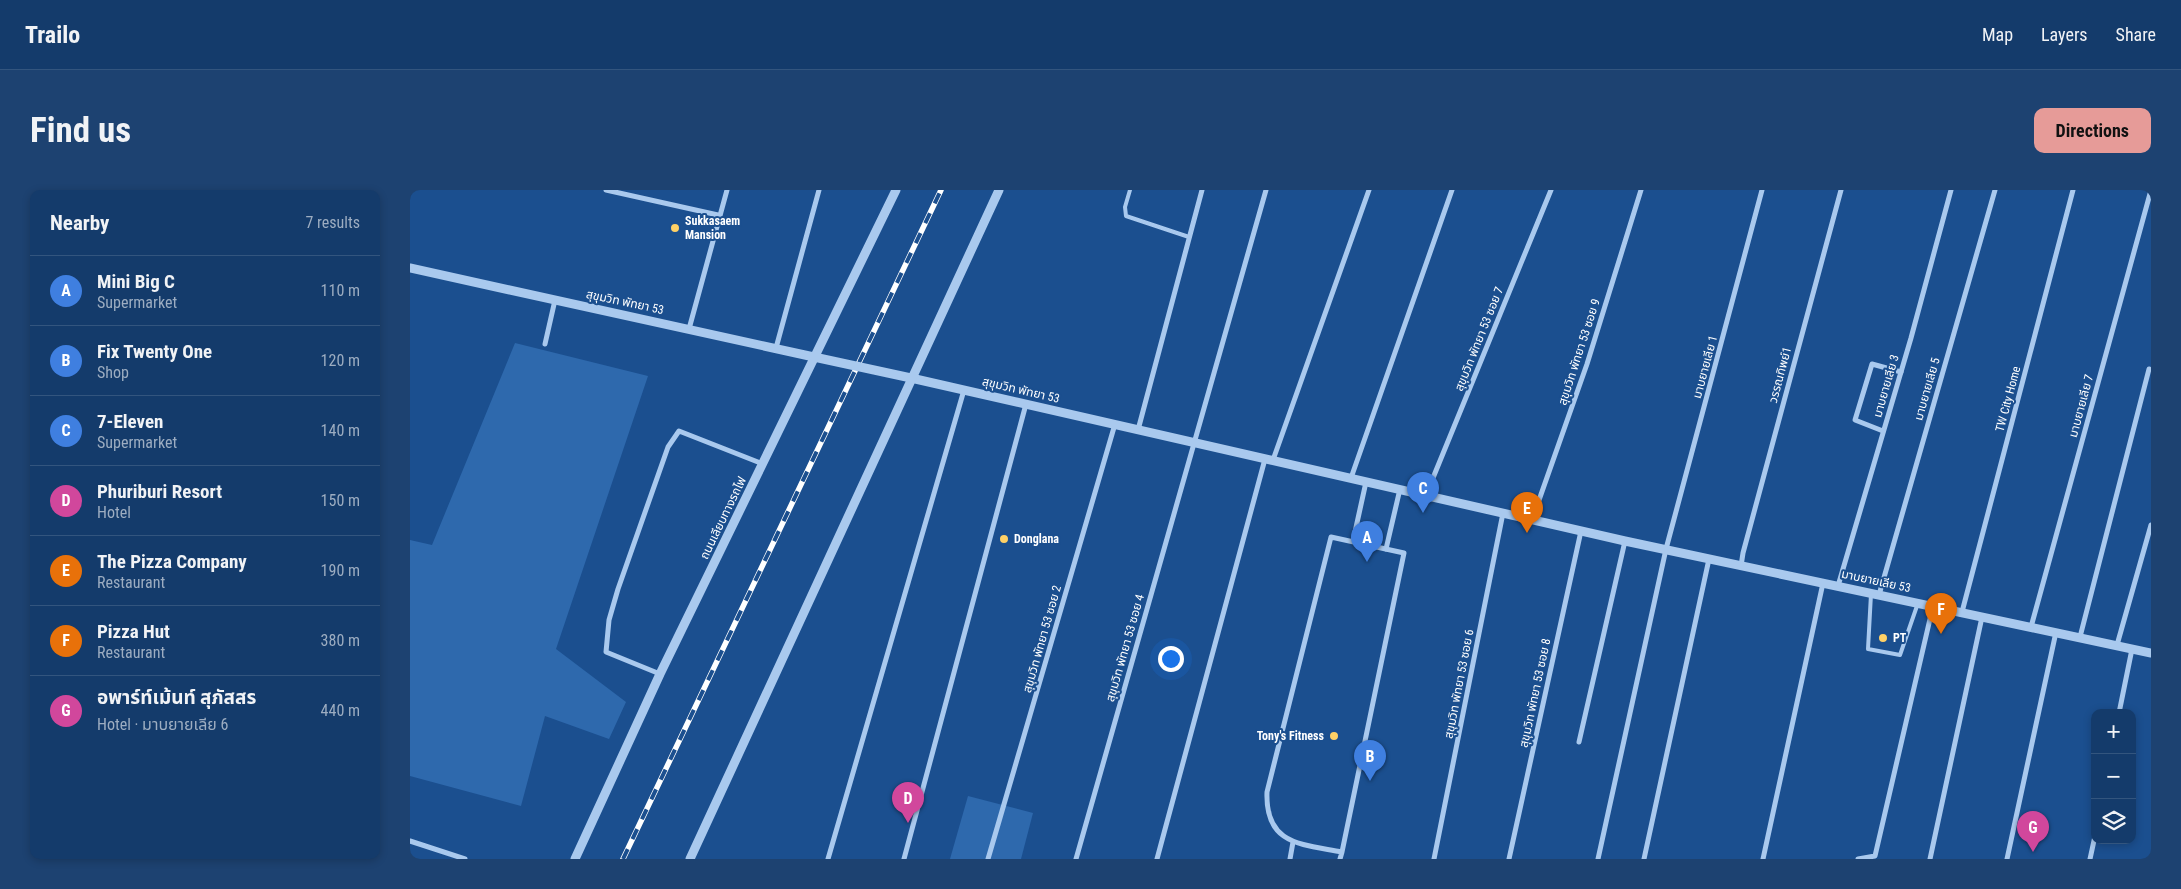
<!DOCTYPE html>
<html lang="en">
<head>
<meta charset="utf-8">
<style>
  :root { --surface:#143b6b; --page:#1d4271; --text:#f1f3f6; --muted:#9dadc1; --line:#33557e; --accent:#e69b98 }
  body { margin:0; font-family:"Roboto Condensed","Noto Sans Thai",sans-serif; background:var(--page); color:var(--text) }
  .controls { position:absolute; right:15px; bottom:15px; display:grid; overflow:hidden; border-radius:10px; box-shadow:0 2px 8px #0003 }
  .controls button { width:45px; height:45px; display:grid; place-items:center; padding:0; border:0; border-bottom:1px solid var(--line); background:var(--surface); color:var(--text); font:25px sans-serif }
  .you { position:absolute; left:760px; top:468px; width:18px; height:18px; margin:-12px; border:4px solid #fff; border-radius:50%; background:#1a73e8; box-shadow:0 0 0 8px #1a73e833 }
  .badge { display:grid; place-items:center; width:32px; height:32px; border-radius:50%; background:var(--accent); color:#fff; font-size:16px; font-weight:700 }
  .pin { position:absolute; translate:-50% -41px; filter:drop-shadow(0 1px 2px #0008) }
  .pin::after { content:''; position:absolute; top:26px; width:18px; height:15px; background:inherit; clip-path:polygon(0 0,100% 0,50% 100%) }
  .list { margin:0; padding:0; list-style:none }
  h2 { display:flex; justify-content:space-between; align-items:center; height:65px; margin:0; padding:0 20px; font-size:21px }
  h2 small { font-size:16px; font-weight:400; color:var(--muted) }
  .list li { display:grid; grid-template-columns:32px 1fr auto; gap:15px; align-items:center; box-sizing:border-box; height:70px; padding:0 20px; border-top:1px solid var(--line) }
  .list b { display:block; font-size:19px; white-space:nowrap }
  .list p { margin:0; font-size:16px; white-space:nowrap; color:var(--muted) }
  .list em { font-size:16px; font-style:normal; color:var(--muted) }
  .icon { flex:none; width:28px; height:28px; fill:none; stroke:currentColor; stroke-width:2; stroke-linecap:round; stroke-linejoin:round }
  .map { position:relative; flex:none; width:1741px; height:669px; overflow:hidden; border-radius:10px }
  header { display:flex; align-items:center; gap:30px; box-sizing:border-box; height:70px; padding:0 25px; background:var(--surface); border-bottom:1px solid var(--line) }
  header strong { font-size:24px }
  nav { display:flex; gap:28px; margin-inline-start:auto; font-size:18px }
  .intro { display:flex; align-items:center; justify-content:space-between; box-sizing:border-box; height:120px; padding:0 30px }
  h1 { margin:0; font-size:35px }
  .button { padding:12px 22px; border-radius:10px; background:var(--accent); color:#111; font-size:18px; font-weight:700 }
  main { display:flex; gap:30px; padding:0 30px }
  aside { flex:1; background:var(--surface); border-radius:10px; box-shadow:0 2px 8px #0003 }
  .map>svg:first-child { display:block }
  .green { fill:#2e69ad }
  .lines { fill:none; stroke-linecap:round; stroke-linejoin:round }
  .service { stroke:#a9c9ee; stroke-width:4 }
  .minor { stroke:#a9c9ee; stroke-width:5 }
  .tertiary { stroke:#a9c9ee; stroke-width:9 }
  .rail-casing { stroke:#fff; stroke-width:5.5 }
  .rail { stroke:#1b4f8f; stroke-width:4; stroke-dasharray:11; stroke-linecap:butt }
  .tertiary-bridge { stroke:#a9c9ee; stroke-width:9 }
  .poi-dot { fill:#ffd166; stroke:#1b4f8f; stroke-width:2 }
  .labels { text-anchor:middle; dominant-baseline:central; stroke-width:4; stroke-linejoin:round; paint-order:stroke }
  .poi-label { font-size:12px; font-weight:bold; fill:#fff; stroke:#1b4f8f; text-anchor:start }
  .street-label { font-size:12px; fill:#fff; stroke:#1b4f8f }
</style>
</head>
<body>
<header>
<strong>Trailo</strong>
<nav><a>Map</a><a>Layers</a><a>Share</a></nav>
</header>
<div class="intro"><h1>Find us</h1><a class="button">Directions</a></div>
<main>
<aside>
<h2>Nearby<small>7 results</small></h2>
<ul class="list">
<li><span class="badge" style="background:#3f7fe0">A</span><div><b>Mini Big C</b><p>Supermarket</p></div><em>110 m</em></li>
<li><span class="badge" style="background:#3f7fe0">B</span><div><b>Fix Twenty One</b><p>Shop</p></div><em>120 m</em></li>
<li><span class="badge" style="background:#3f7fe0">C</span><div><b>7-Eleven</b><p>Supermarket</p></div><em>140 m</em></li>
<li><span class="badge" style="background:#d1479c">D</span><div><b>Phuriburi Resort</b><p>Hotel</p></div><em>150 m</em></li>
<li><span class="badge" style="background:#e8710a">E</span><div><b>The Pizza Company</b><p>Restaurant</p></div><em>190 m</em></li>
<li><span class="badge" style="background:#e8710a">F</span><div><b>Pizza Hut</b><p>Restaurant</p></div><em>380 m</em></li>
<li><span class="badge" style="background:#d1479c">G</span><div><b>อพาร์ท์เม้นท์ สุภัสสร</b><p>Hotel · มาบยายเลีย 6</p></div><em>440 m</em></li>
</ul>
</aside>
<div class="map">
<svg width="1741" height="669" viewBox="0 0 1741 669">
  <rect width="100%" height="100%" fill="#1b4f8f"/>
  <g class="green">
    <polygon points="105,153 238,186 146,459 216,512 199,549 135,526 111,616 0,586 0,350 22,355"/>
    <polygon points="558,606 623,623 611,669 540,669"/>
  </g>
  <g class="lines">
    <g class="service">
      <polyline points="720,0 715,17 716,26 779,47"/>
      <polyline points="1461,404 1458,459 1490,465 1508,413"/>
    </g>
    <g class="minor">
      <polyline points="196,0 308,25"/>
      <polyline points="279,139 317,0"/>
      <polyline points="135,154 145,110"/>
      <polyline points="366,158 409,0"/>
      <polyline points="728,240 792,0"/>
      <polyline points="1473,241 1445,230 1462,174 1491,182"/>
      <polyline points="863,270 959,0"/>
      <polyline points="941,288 1042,0"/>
      <polyline points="1016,305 1141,0"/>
      <polyline points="1122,330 1177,174 1231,0"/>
      <polyline points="943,351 956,292"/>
      <polyline points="976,359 990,299"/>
      <polyline points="1331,376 1333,363 1431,0"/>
      <polyline points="1428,396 1501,148 1541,0"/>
      <polyline points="1469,405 1585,0"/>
      <polyline points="1552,422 1663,0"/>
      <polyline points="1621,437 1741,0"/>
      <polyline points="1670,447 1739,179"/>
      <polyline points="1707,455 1741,335"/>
      <polyline points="250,484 196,462 199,430 208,399 258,257 269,241 353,274"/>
      <polyline points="1709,523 1722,459"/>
      <polyline points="1169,552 1215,351"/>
      <polyline points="0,651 55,669"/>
      <polyline points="418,669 554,200"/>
      <polyline points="494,669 616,214"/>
      <polyline points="578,669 705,234"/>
      <polyline points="666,669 856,0"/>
      <polyline points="747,669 855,269"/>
      <polyline points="880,669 883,652"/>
      <path d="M930,669L932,662L994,363L921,347L857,602C855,655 891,654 932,662"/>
      <polyline points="1024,669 1093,323"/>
      <polyline points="1099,669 1171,341"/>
      <polyline points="1188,669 1256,359 1352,0"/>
      <polyline points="1234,669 1299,369"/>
      <polyline points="1353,669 1413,393"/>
      <polyline points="1448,669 1465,666 1523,416"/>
      <polyline points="1520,669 1572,427"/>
      <polyline points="1597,669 1646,442"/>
      <polyline points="1680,669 1685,646"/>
    </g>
    <g class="tertiary">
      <polyline points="0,78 404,167"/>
      <polyline points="501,188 1215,351 1741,463"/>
      <polyline points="165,669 250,484 486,0"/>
      <polyline points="280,669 589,0"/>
    </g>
    <defs>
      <polyline id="rail" points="213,669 531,0"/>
    </defs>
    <use href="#rail" class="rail-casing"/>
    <use href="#rail" class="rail"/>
    <polyline class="tertiary-bridge" points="404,167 501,188"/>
  </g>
  <g class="poi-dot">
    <circle cx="265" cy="38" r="5"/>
    <circle cx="594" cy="349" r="5"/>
    <circle cx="1473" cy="448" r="5"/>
    <circle cx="924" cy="546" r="5"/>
  </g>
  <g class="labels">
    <g class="poi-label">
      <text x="275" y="31">Sukkasaem<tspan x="275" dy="14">Mansion</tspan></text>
      <text x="604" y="349">Donglana</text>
      <text x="1483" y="448">PT</text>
      <text x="914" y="546" text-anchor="end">Tony's Fitness</text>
    </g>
    <g class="street-label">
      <text transform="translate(215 112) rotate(12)">สุขุมวิท พัทยา 53</text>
      <text transform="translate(1069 149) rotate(-68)">สุขุมวิท พัทยา 53 ซอย 7</text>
      <text transform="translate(1169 162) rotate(-72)">สุขุมวิท พัทยา 53 ซอย 9</text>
      <text transform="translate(1295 177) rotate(-75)">มาบยายเลีย 1</text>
      <text transform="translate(1370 185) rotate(-75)">วรรณทิพย์1</text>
      <text transform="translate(1476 196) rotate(-74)">มาบยายเลีย 3</text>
      <text transform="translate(1517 199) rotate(-74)">มาบยายเลีย 5</text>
      <text transform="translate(611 200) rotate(13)">สุขุมวิท พัทยา 53</text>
      <text transform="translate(1598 209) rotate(-75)">TW City Home</text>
      <text transform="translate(1671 216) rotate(-75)">มาบยายเลีย 7</text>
      <text transform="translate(313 328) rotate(-64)">ถนนเลียบทางรถไฟ</text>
      <text transform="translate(1466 391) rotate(12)">มาบยายเลีย 53</text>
      <text transform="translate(632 449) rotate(-74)">สุขุมวิท พัทยา 53 ซอย 2</text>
      <text transform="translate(715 458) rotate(-74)">สุขุมวิท พัทยา 53 ซอย 4</text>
      <text transform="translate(1049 494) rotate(-79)">สุขุมวิท พัทยา 53 ซอย 6</text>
      <text transform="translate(1125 503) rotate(-78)">สุขุมวิท พัทยา 53 ซอย 8</text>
    </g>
  </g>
</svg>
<div class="controls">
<button>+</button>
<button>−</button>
<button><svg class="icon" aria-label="layers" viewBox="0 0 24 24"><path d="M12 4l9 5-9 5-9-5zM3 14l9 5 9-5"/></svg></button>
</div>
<div class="you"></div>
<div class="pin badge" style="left:957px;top:372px;background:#3f7fe0">A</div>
<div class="pin badge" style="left:960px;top:591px;background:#3f7fe0">B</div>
<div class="pin badge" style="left:1013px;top:323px;background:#3f7fe0">C</div>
<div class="pin badge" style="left:498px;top:633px;background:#d1479c">D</div>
<div class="pin badge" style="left:1117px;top:343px;background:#e8710a">E</div>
<div class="pin badge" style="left:1531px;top:444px;background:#e8710a">F</div>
<div class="pin badge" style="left:1623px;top:662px;background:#d1479c">G</div>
</div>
</main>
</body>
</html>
